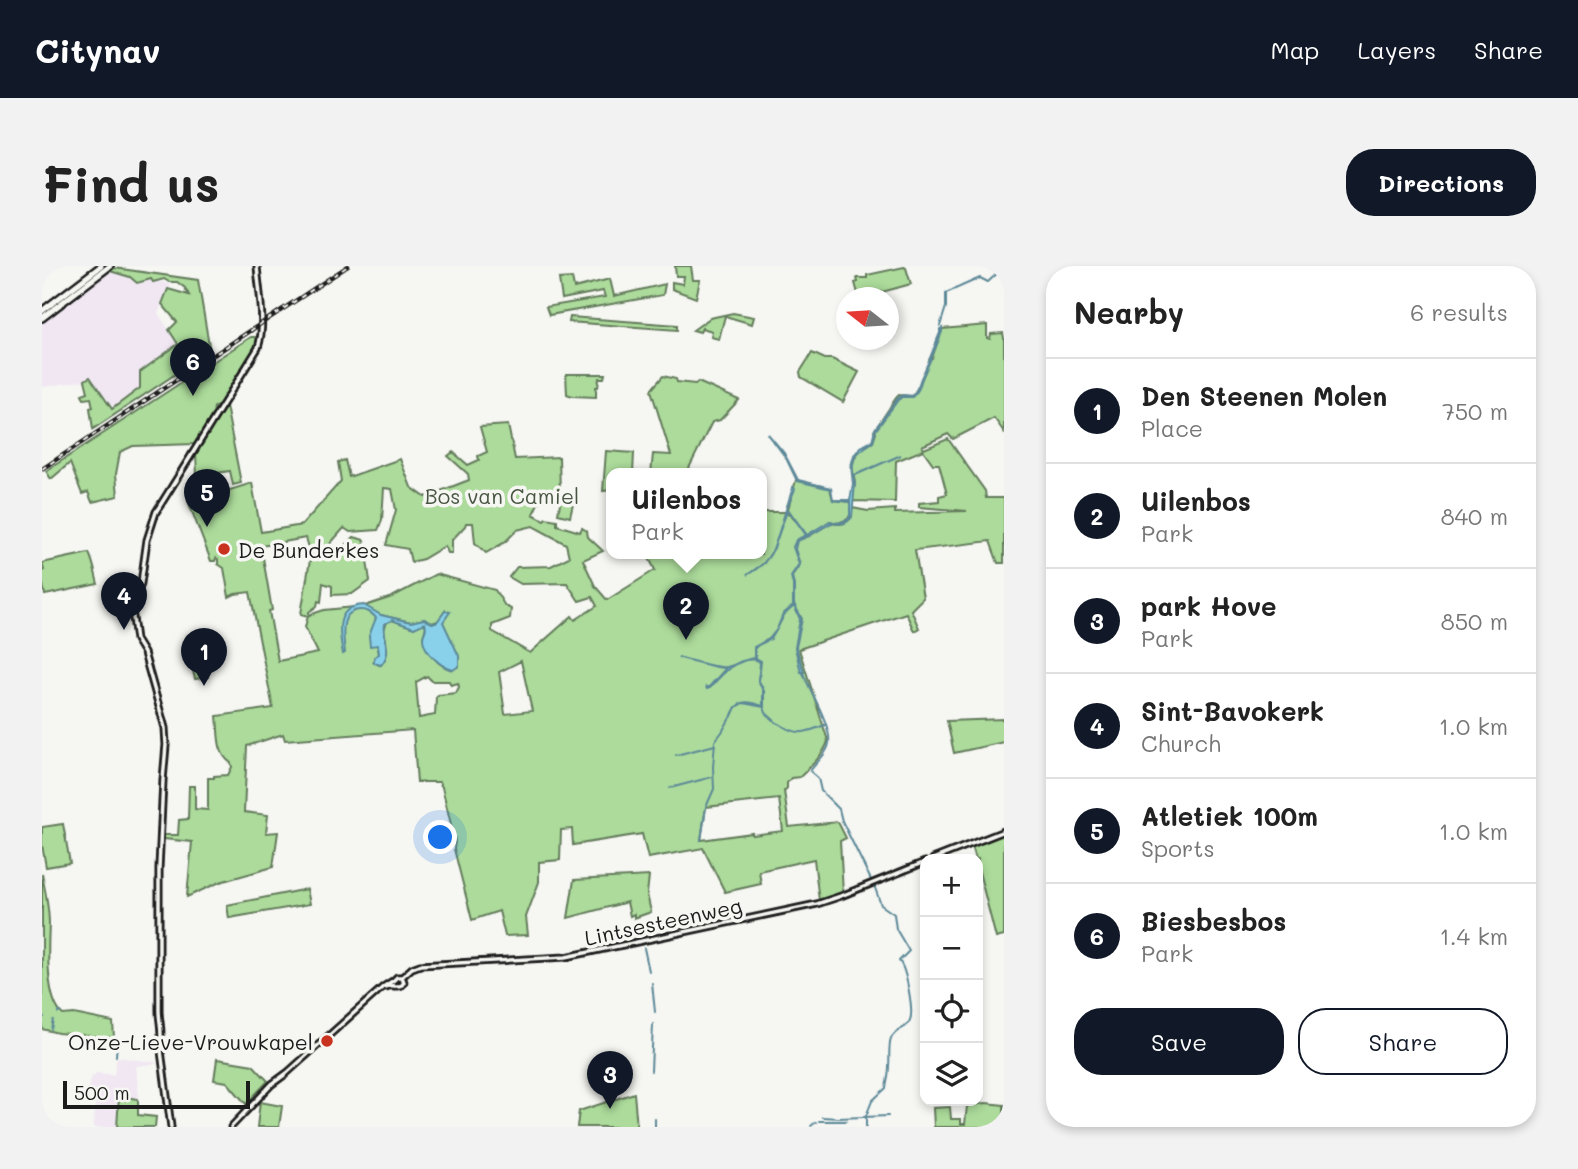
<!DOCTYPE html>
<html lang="en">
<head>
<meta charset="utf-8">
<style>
  :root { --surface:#fff; --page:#f2f2f2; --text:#222; --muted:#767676; --line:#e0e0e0; --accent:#111827 }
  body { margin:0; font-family:Mali,sans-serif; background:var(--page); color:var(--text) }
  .controls { position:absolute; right:21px; bottom:21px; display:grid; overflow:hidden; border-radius:14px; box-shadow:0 4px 10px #0003 }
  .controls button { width:63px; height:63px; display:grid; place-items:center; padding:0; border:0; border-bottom:2px solid var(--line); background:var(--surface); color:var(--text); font:35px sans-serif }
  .compass { position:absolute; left:794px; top:21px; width:63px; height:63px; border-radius:50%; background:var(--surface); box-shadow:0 4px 10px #0003; rotate:287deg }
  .scale { position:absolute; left:21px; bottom:18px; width:187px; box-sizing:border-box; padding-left:7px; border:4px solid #1c1c1c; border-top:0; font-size:19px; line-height:24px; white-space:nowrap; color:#1c1c1c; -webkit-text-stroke:5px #f6f6f2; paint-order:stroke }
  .you { position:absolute; left:399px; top:572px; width:24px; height:24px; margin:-18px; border:5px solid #fff; border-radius:50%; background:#1a73e8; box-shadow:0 0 0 10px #1a73e833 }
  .badge { display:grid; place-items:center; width:46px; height:46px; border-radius:50%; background:var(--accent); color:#fff; font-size:23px; font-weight:700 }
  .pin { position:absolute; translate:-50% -58px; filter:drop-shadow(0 2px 4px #0008) }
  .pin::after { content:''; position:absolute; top:37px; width:24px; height:21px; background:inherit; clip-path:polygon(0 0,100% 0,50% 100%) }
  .popup { position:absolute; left:564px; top:202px; width:161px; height:91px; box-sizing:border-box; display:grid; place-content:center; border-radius:14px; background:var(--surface); filter:drop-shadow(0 2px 5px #0005); font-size:23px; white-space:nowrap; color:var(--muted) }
  .popup b { font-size:26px; color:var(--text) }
  .popup::after { content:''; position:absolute; left:50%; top:100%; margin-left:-14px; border:14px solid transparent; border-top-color:var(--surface) }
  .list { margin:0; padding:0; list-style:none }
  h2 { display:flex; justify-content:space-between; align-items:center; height:91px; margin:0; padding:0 28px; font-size:30px }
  h2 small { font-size:23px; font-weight:400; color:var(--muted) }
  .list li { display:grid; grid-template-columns:46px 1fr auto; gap:21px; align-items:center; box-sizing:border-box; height:105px; padding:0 28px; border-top:2px solid var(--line) }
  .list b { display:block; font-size:26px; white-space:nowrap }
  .list p { margin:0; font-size:23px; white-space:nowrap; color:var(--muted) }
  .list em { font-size:23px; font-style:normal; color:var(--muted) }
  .actions { display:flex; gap:14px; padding:21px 28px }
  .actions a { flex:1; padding:16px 0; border:2px solid var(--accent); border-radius:28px; text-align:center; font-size:24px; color:var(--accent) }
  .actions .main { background:var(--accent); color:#fff }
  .icon { flex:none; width:38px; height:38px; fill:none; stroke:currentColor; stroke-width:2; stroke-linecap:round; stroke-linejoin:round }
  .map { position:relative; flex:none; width:962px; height:861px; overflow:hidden; border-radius:28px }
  header { display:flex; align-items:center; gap:42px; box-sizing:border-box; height:98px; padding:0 35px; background:var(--accent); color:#fff }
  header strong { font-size:33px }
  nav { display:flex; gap:38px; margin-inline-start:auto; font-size:24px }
  .intro { display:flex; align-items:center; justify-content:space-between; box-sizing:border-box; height:168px; padding:0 42px }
  h1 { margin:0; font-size:49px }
  .button { padding:18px 32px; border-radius:28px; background:var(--accent); color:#fff; font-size:24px; font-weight:700 }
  main { display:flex; gap:42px; padding:0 42px }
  aside { flex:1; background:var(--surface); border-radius:28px; box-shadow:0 4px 10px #0003 }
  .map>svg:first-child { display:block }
  .built { fill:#f0e7f2 }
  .green { fill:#acdb9b; stroke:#647c5c; stroke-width:2; fill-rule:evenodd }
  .water { fill:#89d1eb; stroke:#5d8998; stroke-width:2 }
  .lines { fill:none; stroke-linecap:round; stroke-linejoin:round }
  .stream { stroke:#5d8998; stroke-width:2 }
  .tertiary-casing { stroke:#1c1c1c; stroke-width:9 }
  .primary-casing { stroke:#1c1c1c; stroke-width:10 }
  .tertiary { stroke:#f6f6f2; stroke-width:3.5 }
  .primary { stroke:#f6f6f2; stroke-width:5 }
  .rail-casing { stroke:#1c1c1c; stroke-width:4.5 }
  .rail { stroke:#f6f6f2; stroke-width:2; stroke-dasharray:5; stroke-linecap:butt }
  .poi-dot { fill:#c8321e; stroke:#f6f6f2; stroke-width:2.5 }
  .labels { text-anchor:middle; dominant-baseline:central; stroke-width:7; stroke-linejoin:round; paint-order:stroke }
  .park-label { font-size:21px; fill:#475542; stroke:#f6f6f2 }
  .poi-label { font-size:21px; fill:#1c1c1c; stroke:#f6f6f2; text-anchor:start }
  .street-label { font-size:21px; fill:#1c1c1c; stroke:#f6f6f2 }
</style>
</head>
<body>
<header>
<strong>Citynav</strong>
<nav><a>Map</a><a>Layers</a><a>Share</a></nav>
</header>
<div class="intro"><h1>Find us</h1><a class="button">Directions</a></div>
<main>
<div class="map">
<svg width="962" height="861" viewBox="0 0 962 861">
  <rect width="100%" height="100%" fill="#f6f6f2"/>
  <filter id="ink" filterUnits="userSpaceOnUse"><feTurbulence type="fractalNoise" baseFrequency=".0143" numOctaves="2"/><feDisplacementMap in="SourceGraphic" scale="14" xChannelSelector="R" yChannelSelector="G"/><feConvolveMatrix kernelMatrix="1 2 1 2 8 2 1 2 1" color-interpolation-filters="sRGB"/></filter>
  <g filter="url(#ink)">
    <g class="built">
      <polygon points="66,5 129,18 116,47 136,78 98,106 98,122 70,143 48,111 43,114 1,121 0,117 0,56"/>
      <polygon points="75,791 118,797 94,800 97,833 77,830 75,861 52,861 54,827 46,825 49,812 54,807 72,809"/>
    </g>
    <g class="green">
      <polygon points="633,0 649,0 651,14 658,14 654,32 630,23 630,16 641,18 642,10 634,10"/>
      <polygon points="862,1 864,2 869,18 822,31 817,31 813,17 816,16 815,12 825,12 825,9"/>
      <polygon points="72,2 156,14 168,85 51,163 48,142 51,141 49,132 42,133 40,128 46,126 43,114 48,111 70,143 98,122 98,106 136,78 127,64 135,56 120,38 126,23 147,29 143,22 135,16 127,16 122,13 111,16 109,13 95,17 88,11 68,5"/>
      <polygon points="530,12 532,22 568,13 572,30 623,18 621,29 507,49 504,41 563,31 561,25 520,33 517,13"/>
      <polygon points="691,47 712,51 710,58 683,50 677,73 669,71 670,65 660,62 658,66 651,64 668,52"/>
      <polygon points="528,51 635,59 635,64 527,56"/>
      <path d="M945,59V72L948,73L949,68L961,67L962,72V166L952,152L911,173L906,168L880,180L882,183L906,173L943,225L944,232H962V297H956L948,275L873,284L881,332L869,344L877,362L872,365L864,347L757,383L786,475C782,489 768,501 758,511L749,512L745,517V522L742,525L747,561L796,556L804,572L798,575L801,627L777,635L772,593L717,605L719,618L683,626L661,582L606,592L600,568L531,579L530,563L519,564L518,594L497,596V616L484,651L486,669L463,670L457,645L430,654L412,583L413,575L400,521L397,516H375L371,464L243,474L241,468L205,480L202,546L226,549L224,567L236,566L231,601L178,616L145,631L150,576L122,573V569H136L137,554L146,553L147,520H153V543L166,544V512H172V510L186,509L190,501L189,497C174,487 177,467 175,450L231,442L208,326L193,328L187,331L182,302L176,298V293L174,292L173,295H169L146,235L148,233L172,229L210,217L219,266L260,259L299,215L296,196L303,194L307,211L358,193L369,221L383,231L427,214L426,208L406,190L411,186L426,199L437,194L436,190L445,186L438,161L466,159L473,193L517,191L518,226L533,230L528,251L516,248L519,232L510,225L499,231L491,248L502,254L504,252L515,254V259L538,266L540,262L545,265L546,271L561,285L541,294L553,320L565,334L613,304L605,288H719V246H745L754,255L746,243L754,214L788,222L791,234L808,236V249L806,253L796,257L788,255L767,269V270L789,257C803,260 809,257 810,242L826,245L853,243V247L925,245L877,241V237L897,235V230L905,228L897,198H891L881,184L854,195L853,236L810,235L813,217L810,200L813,191L819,183L831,176L834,167L832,165L856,129L870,130C877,122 884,103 888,92H890L900,63ZM342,222L350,223L354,244L344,279L366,283L369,296L381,293L403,280L406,287H410V274L423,260L424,257H431L433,277L444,287L463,276L475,264L491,260L524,278L527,291L509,300L475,301L467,311L479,318L525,317L537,335L550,331L555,340L533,354L530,350L488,387L450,365V359L468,352L469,343L463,340L453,324L394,308L350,331L323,340L282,344L267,349V346L275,340L276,335L279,336L281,317L290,320V329L310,328L328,315L322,274L312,271L296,287L287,279L302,262L308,266L336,264L340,254ZM264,272L269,288L259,348L266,350L263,361L276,387L236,395L227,345L230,344L219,280ZM403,345V351L400,356L417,393L411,404C394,400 387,386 381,371L384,361L382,356L372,362L350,354L345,356L341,366L344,373L337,399L331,395L333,391L337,389L333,357L334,352L339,349L369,356L382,353L390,357L396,355ZM479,395L490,445L463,448L457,406ZM385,410L390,415H407L409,419L416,417L417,421L414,427L396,429L394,431L393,449L377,452L374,416ZM737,533L741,565L710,569V567L659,574L664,541Z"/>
      <polygon points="209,71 216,71 208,92 177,140 172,141 171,148 153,178 91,180 78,186 74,208 76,230 50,236 46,226 40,228 28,197 9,213 4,205"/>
      <polygon points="770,87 783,93 790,93 817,106 801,136 759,111 758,106"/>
      <polygon points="524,108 563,108 562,112 557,112 556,121 554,121 554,131 530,130 525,128"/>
      <polygon points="621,110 634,113 635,116 653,118 656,116 697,134 678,154 670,156 644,208 609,208 611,188 629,189 609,124"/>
      <polygon points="184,140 199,217 191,219 188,205 155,210 154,187"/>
      <polygon points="564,185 592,187 591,208 569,208 569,224 561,225"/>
      <path d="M47,287C52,298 53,307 56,318L3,329L0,314V305L2,304L0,297Z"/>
      <polygon points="155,367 166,411 153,413 147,389 151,387 143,373 144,370"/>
      <polygon points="962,453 962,476 912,487 905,455"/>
      <polygon points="21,558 28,597 4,601 0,579 0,561"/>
      <polygon points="962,568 962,670 954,672 936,602 936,593 934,593 930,580"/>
      <path d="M0,608C3,624 7,641 7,658C6,680 3,734 21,749L32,748L71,756L72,772L16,767L0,763Z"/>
      <polygon points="607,610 605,628 609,646 592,652 592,648 588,650 585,636 526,652 532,614"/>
      <polygon points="265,623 268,638 187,652 185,639"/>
      <polygon points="175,793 211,799 226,815 204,838 185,816 172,814"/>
      <polygon points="592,827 595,861 535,861 537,845"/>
      <polygon points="77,830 96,833 96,849 114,851 113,861 75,861"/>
      <polygon points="218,836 240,840 237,861 215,861"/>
      <polygon points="944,837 962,839 962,861 892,861 891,842 908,841 909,853 919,853 919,858 923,858 925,840"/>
    </g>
    <g class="water">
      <path d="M900,62V66C894,81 888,96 881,110C876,121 880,121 870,131H860L856,134L834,164L831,176C816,186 809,189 811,209L815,208L859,189L811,210L813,217L810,251C805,259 796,258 789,257L767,270L755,275L753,283L758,298L750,310L752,319V338L760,353L754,381L762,406H759L753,382L758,353L752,340L742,349L735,363L729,373L716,379L712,383L714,392L719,395L717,415L722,425V441L701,437L694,441L689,452C695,433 704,434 721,440V425L716,414L718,398L717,395C697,388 680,408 668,422L665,423L664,421H667L684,402C673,402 665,398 654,396C648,394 643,394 636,391C647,394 675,403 685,401C694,399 703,393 712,392V381L727,373L735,363L741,348L751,340V319L749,310L757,298L751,281L754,274L764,269L746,244C732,273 737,291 705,309L722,297L732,282L751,221L753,223L745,242L765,269L788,255L796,257L805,254L808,251V236L791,234L789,223L755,215L744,192L726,168L742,187L756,214L789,222L791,234H808L811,218L809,200L812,189L819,181L830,175L833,163L856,132L861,129L870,130C879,119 875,120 880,110C887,96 892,81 898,67V63Z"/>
      <path d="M322,339L339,349L364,355L369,356L382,353L390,357H394L403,345L408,346L401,356L417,390V400L411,404C399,401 382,386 381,373C381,365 386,365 383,357L372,362L350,354L343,358C340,373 352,385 339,399L332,397V391L337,388L336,379L328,380L327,370L334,352C330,347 326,344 319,344C295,344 302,374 303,387L301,388C297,367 292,340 322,339Z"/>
    </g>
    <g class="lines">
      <g class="stream">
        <polyline points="898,60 904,41 904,27 938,12 946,16 962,1"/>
        <path d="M761,407C767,423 790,461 787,477C786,487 774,497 768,505L776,512L779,525L797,543L800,555L829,614"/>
        <polyline points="717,408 716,415 721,422"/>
        <polyline points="722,441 724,447 734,456"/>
        <path d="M736,457C756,470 761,468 783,459"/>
        <polyline points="634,489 673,479"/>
        <polyline points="628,522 670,511"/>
        <polyline points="659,574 664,541 672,523 671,501 673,475 680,466 688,452"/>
        <polyline points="602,682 607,705"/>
        <polyline points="610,717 613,746"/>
        <polyline points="16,747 18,746"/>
        <polyline points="0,751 2,751"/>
        <polyline points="9,763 11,754"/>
        <polyline points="74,790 75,777"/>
        <polyline points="609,805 611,758"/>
        <polyline points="932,836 939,834 941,832 940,817"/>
        <path d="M824,850L830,835L844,822C845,815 847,808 847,800C848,791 846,782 849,773C853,762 865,764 868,754C872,745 864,702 857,695L867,685L854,663L852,648L839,639L832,619"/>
        <polyline points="780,851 797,852 846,850"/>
        <polyline points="613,853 613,861"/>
        <polyline points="777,855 805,855"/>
        <polyline points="769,860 774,856"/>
        <polyline points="824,861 824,852"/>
      </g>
      <defs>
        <g id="tertiary">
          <polyline points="891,593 962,565"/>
          <path d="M344,721C351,718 354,722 360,719L362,716L360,711"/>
          <polyline points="118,777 129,861"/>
          <path d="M118,778C121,766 117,756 117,744V602L121,514L124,479L123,462L102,387L94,374L90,344L99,317L105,274L114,246L216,82C224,56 217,27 215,0"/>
          <polyline points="189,861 230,818 245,807 341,721 352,714 355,711 360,711 370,702 378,699 524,691 775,638 799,630 883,596"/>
        </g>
        <g id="primary">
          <polyline points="0,45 59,0"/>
          <polyline points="0,52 68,0"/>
        </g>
      </defs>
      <use href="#tertiary" class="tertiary-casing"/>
      <use href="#primary" class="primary-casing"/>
      <use href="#tertiary" class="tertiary"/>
      <use href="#primary" class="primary"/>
      <defs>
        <polyline id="rail" points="0,203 306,0"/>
      </defs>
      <use href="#rail" class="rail-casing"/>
      <use href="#rail" class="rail"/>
    </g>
  </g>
  <g class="poi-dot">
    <circle cx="182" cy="283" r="7"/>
    <circle cx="285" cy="775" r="7"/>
  </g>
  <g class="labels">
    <g class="park-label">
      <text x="460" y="229">Bos van Camiel</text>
    </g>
    <g class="poi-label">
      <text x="196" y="283">De Bunderkes</text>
      <text x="271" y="775" text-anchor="end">Onze-Lieve-Vrouwkapel</text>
    </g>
    <g class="street-label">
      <text transform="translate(621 655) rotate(-12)">Lintsesteenweg</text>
    </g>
  </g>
</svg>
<div class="controls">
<button>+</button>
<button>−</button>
<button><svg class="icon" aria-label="locate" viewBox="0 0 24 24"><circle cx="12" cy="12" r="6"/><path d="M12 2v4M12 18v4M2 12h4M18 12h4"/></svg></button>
<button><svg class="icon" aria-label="layers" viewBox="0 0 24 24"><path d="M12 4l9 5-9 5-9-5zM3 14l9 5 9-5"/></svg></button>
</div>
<svg class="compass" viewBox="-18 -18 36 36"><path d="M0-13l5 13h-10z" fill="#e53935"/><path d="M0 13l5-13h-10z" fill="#767676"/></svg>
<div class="scale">500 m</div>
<div class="you"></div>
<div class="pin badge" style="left:162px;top:420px">1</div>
<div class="pin badge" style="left:644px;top:374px">2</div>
<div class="popup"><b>Uilenbos</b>Park</div>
<div class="pin badge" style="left:568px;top:843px">3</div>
<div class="pin badge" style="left:82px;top:364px">4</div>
<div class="pin badge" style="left:165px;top:261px">5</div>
<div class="pin badge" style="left:151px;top:130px">6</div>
</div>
<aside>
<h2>Nearby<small>6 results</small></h2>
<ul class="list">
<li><span class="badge">1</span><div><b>Den Steenen Molen</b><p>Place</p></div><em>750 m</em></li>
<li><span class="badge">2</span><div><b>Uilenbos</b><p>Park</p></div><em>840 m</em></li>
<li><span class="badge">3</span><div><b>park Hove</b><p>Park</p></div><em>850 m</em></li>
<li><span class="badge">4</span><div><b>Sint-Bavokerk</b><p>Church</p></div><em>1.0 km</em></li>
<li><span class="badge">5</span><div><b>Atletiek 100m</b><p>Sports</p></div><em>1.0 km</em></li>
<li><span class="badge">6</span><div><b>Biesbesbos</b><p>Park</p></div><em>1.4 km</em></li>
</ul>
<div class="actions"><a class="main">Save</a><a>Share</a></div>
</aside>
</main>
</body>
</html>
